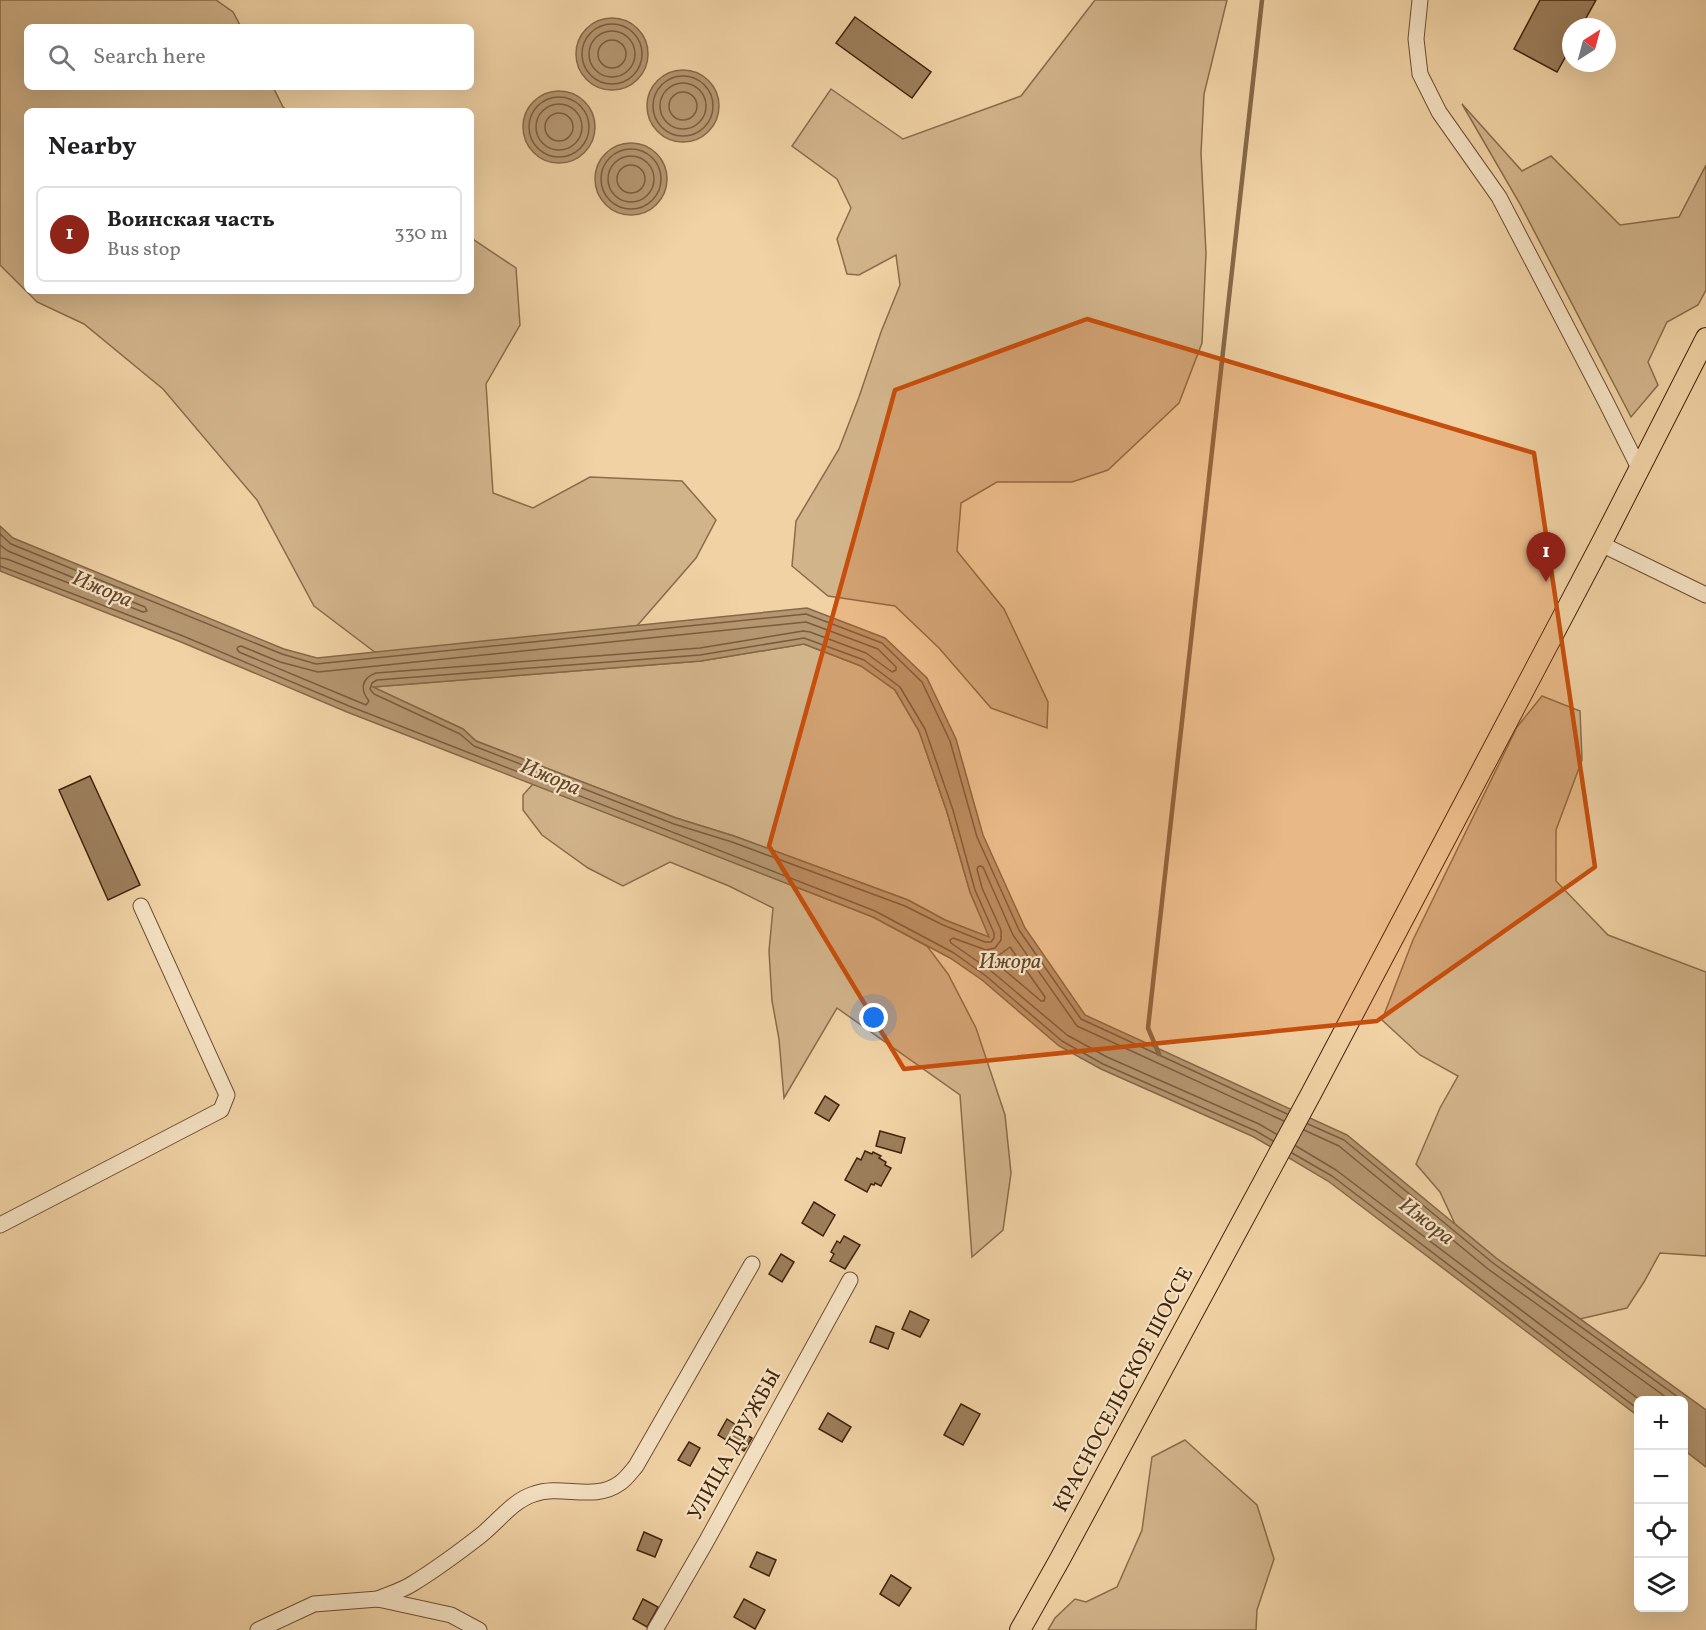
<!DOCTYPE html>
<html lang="en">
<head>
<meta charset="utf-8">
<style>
  :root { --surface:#fff; --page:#f6f6f6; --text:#202124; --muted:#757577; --line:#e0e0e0; --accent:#8f2418 }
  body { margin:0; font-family:Vollkorn,serif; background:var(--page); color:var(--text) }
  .controls { position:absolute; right:18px; bottom:18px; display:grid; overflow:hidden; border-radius:9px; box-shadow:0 6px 24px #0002 }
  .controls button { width:54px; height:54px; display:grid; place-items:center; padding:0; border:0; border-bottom:2px solid var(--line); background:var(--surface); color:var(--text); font:30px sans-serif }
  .compass { position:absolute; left:1562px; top:18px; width:54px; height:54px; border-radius:50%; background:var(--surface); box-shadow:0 6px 24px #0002; rotate:36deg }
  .you { position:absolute; left:874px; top:1018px; width:21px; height:21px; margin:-15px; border:4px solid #fff; border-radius:50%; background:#1a73e8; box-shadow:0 0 0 9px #1a73e833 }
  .badge { display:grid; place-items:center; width:39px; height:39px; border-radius:50%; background:var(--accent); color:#fff; font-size:20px; font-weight:700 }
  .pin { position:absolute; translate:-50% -50px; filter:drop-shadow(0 2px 3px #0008) }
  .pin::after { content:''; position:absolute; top:32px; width:21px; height:18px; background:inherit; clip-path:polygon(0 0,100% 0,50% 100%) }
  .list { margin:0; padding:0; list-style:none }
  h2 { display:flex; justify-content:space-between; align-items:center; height:78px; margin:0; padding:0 24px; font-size:26px }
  h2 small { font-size:20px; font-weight:400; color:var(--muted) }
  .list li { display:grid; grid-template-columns:39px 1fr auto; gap:18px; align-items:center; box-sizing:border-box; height:96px; margin:0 12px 12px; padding:0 12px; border:2px solid var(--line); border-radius:9px }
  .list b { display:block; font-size:22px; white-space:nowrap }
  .list p { margin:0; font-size:20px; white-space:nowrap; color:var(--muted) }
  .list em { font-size:20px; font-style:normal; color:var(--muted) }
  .icon { flex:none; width:33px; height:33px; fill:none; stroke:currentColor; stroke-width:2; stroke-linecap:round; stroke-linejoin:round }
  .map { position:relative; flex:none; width:1706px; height:1630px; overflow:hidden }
  .search { position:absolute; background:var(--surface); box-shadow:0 6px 24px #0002; left:24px; top:24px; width:450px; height:66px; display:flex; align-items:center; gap:15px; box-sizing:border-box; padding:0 21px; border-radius:9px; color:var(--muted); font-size:22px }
  .panel { position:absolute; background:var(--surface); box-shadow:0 6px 24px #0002; left:24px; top:108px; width:450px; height:186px; border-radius:9px }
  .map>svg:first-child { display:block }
  .green { fill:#d2b48b; stroke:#8a6c4a; stroke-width:1.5 }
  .water { fill:#b49670; stroke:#866847; stroke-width:1.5; fill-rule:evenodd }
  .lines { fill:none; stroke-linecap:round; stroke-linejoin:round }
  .shore { stroke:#7a5c3d; stroke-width:1.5 }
  .stream { stroke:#866847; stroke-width:4.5 }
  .building { fill:#9c7e5b; stroke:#41230a; stroke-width:1.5 }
  .minor-casing { stroke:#6d4f31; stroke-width:17 }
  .major-casing { stroke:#41230a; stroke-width:22 }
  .minor { stroke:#f5e2c4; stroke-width:15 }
  .major { stroke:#f0d2a5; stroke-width:20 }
  .marked { fill:#c74e0c; fill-opacity:0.2; stroke:#c74e0c; stroke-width:4.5; stroke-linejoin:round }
  .labels { text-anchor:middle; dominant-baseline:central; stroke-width:4.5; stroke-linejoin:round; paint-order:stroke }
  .street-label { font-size:21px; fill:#41230a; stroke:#f5e2c4 }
  .water-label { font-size:22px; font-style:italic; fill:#644629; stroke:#f5e2c4 }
</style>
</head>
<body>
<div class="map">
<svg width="1706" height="1630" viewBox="0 0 1706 1630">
  <rect width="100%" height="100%" fill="#f0d2a5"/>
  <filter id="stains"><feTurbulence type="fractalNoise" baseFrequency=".00333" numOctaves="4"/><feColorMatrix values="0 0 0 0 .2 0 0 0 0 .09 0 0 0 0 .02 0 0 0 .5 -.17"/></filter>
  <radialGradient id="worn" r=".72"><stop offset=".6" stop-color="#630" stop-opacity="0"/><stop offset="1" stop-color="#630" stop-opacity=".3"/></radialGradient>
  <g class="green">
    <polygon points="0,0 216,0 233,12 241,27 27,27 27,87 273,87 283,107 288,111 27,111 27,291 471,291 471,238 516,268 520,325 486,384 493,493 533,508 590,477 682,481 716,520 696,558 636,627 376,653 314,606 257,500 163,389 84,324 37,302 0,265"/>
    <polygon points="1095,0 1227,0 1204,94 1201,153 1206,253 1202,343 1179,403 1108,470 1072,482 997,482 961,503 957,551 1004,609 1048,702 1047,728 991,708 939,648 895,606 828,596 792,566 796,521 839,449 859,397 881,332 900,285 896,255 859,275 847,274 837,239 851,208 837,179 792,146 831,89 903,139 1021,96"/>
    <polygon points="1462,104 1522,171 1551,156 1620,225 1679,217 1706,165 1706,290 1698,305 1667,322 1648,362 1658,385 1631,417 1520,204"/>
    <polygon points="804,644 861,666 895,690 919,731 947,812 970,892 990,938 945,920 908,900 734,836 676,818 476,741 463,729 372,687 701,661"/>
    <polygon points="1542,696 1580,711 1582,760 1556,830 1556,881 1608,935 1706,972 1706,1256 1660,1253 1644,1282 1627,1308 1580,1319 1496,1258 1455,1224 1440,1192 1416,1164 1440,1108 1458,1076 1420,1055 1382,1020 1413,940 1517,727"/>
    <polygon points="533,784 873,917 927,946 948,974 976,1028 1005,1115 1011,1173 1003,1230 972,1257 960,1095 837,1008 784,1098 779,1039 772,1001 769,951 773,908 729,886 670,862 623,886 588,868 542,835 523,810 523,795"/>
    <polygon points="1185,1440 1257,1505 1274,1559 1257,1610 1256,1630 1048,1630 1055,1618 1075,1599 1086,1602 1117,1587 1142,1530 1152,1457"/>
  </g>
  <g class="water">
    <circle cx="612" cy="54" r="36"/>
    <circle cx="683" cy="106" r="36"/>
    <circle cx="559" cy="127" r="36"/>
    <circle cx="631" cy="179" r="36"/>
    <path d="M0,526L13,538L284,649L317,658L807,608L885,638L927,678L956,739L983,835L1025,928L1085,1015L1347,1135L1496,1258L1706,1410V1467L1684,1450V1400H1638V1416L1328,1181L1254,1137L1101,1069L1059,1046L982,980L950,958L873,917L347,712L181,642L0,571ZM804,644L861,666L895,690L919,731L947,812L970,892L989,937L945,920L908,900L734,836L676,818L476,741L463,729L373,687L701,661Z"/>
  </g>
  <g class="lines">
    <g class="shore">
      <circle cx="612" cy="54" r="30"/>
      <circle cx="612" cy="54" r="23"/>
      <circle cx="612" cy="54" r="14"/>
      <circle cx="683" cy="106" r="30"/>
      <circle cx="683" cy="106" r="23"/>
      <circle cx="683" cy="106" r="14"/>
      <circle cx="559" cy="127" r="30"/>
      <circle cx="559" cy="127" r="23"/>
      <circle cx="559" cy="127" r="14"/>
      <circle cx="631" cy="179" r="30"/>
      <circle cx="631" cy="179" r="23"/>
      <circle cx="631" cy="179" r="14"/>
      <polyline points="0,534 11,544 282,654 316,664 806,614 882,643 922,682 950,741 977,837 1019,930 1081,1019 1287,1114"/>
      <polyline points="0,545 8,551 145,607 147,611 143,612 7,559 0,558"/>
      <polyline points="0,566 183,636 349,706 875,911 954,953 986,976 1062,1041 1103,1064 1256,1131 1273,1141"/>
      <path d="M806,622L878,649L896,667V670L892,672L866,653L810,632L803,631L700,648L376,673C361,678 360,690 369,701L366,705L239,652L237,649L238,647L241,646L280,662L318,672Z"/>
      <polygon points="804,638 864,660 900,687 925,729 953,810 975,890 994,933 994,938 991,942 985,942 943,925 905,906 732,842 674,824 474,746 460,734 374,694 370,689 372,683 377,680 700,655"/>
      <polygon points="1010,947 1045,997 1044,1001 1041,1001 995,962 995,958"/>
      <polyline points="1308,1124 1344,1140 1493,1263 1682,1400"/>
      <polyline points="1304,1130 1339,1146 1488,1269 1670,1400"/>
      <polyline points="1276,1134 1259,1124 1107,1057 1067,1035 990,970 951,943 950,940 953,938 986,950 995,948 1001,940 1001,930 982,888 977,869 978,867 980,866 983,867 1013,935 1077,1026 1284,1121"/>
      <polyline points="1296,1146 1336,1170 1640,1400"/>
      <polyline points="1292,1153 1332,1176 1638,1409"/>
    </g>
    <polyline class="stream" points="1159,1054 1148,1028 1262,0"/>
  </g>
  <g class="building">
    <polygon points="1540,0 1596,0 1581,27 1571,27 1571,47 1557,72 1514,49"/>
    <polygon points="855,17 931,72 912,98 836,43"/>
    <polygon points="90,776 140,885 108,900 59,790"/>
    <polygon points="825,1096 839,1105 829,1121 815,1113"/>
    <polygon points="880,1131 905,1138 901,1153 876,1146"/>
    <polygon points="865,1151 872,1154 873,1152 881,1156 879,1158 886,1162 885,1165 891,1168 881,1186 875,1183 874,1185 871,1184 867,1192 845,1180 857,1158 861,1160"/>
    <polygon points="814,1202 835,1215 823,1236 802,1223"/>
    <polygon points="844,1236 860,1245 845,1269 830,1261 834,1254 831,1252 837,1241 840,1243"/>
    <polygon points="781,1254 794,1262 782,1282 769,1274"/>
    <polygon points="910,1311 929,1320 920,1337 902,1329"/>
    <polygon points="876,1326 894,1333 888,1349 870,1342"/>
    <polygon points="961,1404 980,1414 963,1445 944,1435"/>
    <polygon points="828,1413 851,1427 842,1442 819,1429"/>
    <polygon points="727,1419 736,1425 734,1428 752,1438 744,1451 718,1435"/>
    <polygon points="689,1442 700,1448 690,1466 678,1460"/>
    <polygon points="644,1532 662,1540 655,1557 637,1550"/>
    <polygon points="757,1552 776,1560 769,1576 750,1567"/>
    <polygon points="891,1575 911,1588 899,1606 880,1594"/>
    <polygon points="643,1599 658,1607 647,1627 633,1619"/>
    <polygon points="744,1599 765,1610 755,1629 734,1617"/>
  </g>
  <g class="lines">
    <defs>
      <g id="minor">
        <polyline points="1420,0 1416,39 1420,74 1439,112 1499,197 1605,400 1639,468"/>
        <polyline points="1601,544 1706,595"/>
        <polyline points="0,1225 221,1110 227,1095 141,906"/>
        <path d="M378,1599C389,1594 401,1591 412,1584C435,1570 458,1553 480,1536C498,1522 512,1501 534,1494C562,1484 594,1502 620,1483C626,1479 631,1472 636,1466L752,1264"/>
        <polyline points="258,1630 314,1604 378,1599 451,1615 479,1630"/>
        <polyline points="655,1630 706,1542 850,1280"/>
      </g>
      <polyline id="major" points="1020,1630 1060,1559 1312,1092 1601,544 1706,338"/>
    </defs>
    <use href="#minor" class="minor-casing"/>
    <use href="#major" class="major-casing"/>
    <use href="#minor" class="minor"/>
    <use href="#major" class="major"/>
  </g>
  <path class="marked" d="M1087,319L1534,453L1595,867L1377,1021L904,1069L769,846L895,390Z"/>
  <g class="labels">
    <g class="street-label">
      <text transform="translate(1124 1390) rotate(-62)">КРАСНОСЕЛЬСКОЕ ШОССЕ</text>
      <text transform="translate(735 1445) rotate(-61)">УЛИЦА ДРУЖБЫ</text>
    </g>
    <g class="water-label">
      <text transform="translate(102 590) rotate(23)">Ижора</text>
      <text transform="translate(550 778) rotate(23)">Ижора</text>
      <text x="1010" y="962">Ижора</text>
      <text transform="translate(1426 1222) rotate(38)">Ижора</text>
    </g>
  </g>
  <rect width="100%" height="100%" filter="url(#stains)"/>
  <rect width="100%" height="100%" fill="url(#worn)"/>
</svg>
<div class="controls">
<button>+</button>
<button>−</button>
<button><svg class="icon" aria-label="locate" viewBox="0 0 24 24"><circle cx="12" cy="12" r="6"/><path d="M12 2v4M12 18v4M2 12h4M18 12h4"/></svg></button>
<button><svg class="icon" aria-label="layers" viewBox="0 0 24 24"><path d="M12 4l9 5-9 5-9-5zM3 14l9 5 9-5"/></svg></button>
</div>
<svg class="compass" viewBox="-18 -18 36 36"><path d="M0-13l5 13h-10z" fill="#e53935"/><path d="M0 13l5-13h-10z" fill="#757577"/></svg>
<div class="you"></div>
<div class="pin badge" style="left:1546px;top:582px">1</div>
<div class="search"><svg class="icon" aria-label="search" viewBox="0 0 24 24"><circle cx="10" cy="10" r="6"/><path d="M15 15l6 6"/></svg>Search here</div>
<section class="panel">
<h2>Nearby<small></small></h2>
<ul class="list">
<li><span class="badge">1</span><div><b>Воинская часть</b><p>Bus stop</p></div><em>330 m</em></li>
</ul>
</section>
</div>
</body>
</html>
